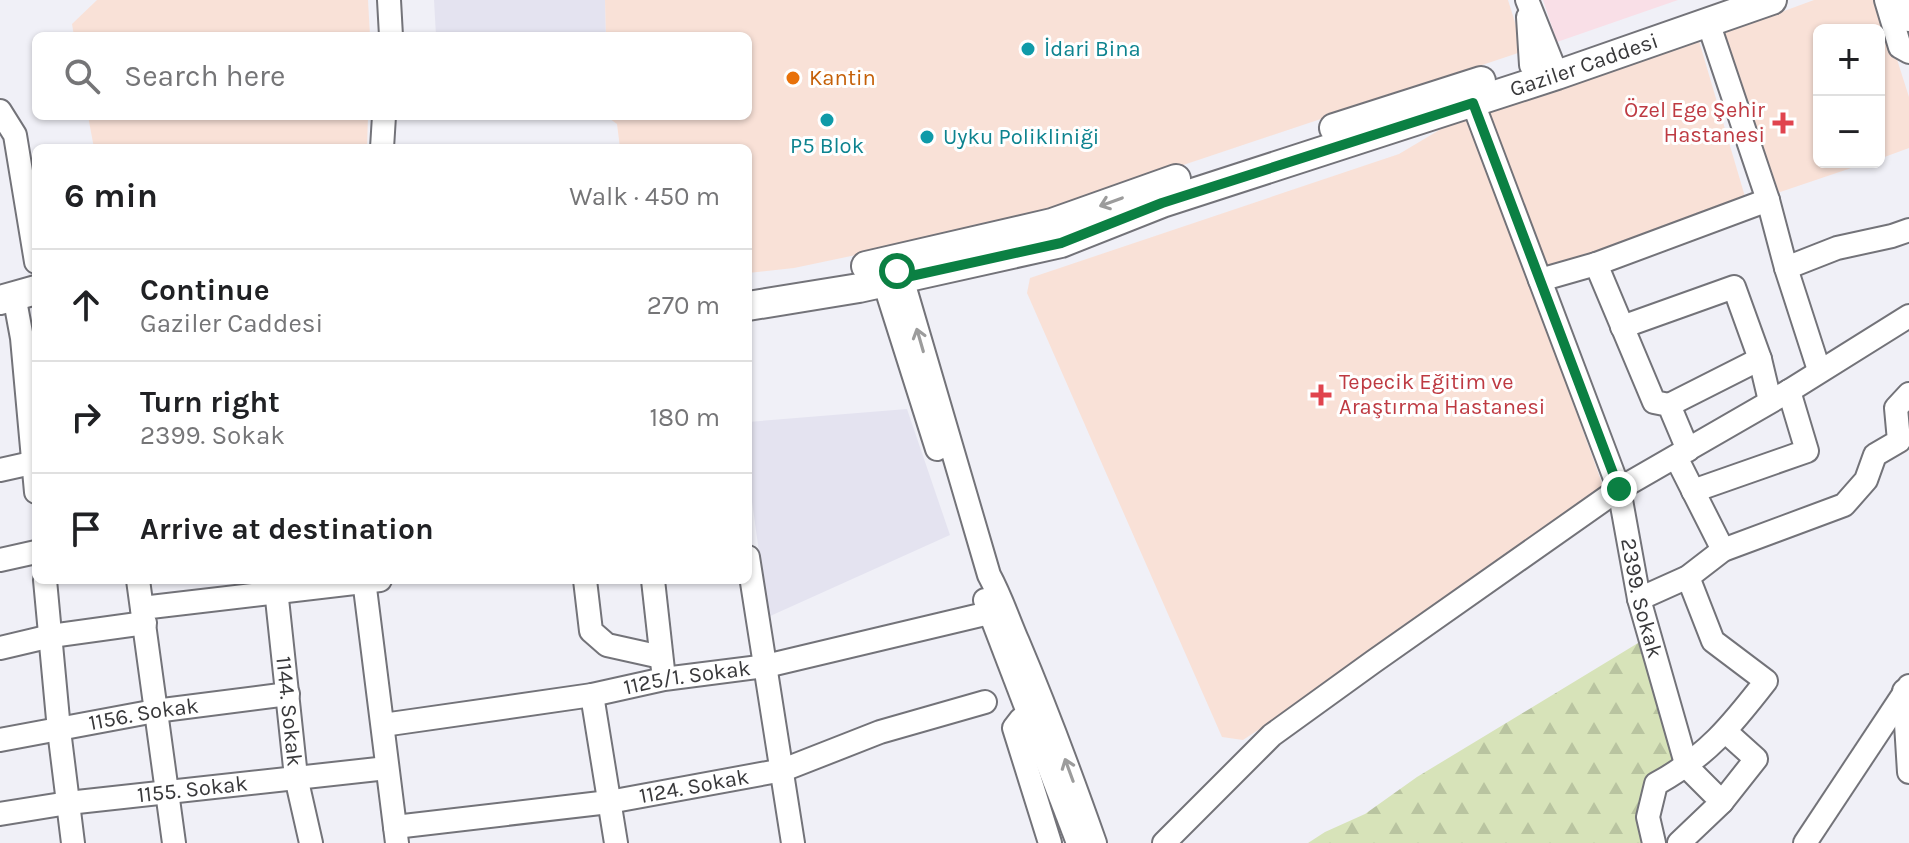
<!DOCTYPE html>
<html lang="en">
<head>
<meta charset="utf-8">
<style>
  :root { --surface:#fff; --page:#f6f6f6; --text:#202124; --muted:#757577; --line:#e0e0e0 }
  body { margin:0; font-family:Karla,sans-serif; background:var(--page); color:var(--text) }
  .controls { position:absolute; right:24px; top:24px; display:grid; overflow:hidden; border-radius:12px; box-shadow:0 2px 6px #0004 }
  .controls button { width:72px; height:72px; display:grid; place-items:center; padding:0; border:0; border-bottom:2px solid var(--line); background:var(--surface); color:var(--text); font:40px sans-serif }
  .stop { position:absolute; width:24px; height:24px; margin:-18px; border:6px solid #0b8043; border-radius:50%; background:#fff }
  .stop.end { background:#0b8043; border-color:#fff; box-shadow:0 2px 8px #0008 }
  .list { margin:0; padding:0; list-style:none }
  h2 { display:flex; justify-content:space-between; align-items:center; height:104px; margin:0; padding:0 32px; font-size:34px }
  h2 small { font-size:26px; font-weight:400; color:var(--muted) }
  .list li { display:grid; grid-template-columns:52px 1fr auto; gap:24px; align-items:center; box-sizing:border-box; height:112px; padding:0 32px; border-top:2px solid var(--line) }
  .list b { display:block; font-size:30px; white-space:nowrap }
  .list p { margin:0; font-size:26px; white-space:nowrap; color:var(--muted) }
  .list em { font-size:26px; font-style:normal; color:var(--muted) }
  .icon { flex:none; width:44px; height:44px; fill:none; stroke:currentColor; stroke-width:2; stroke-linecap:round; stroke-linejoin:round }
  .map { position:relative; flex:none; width:1909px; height:843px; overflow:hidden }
  .search { position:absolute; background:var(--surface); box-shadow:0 2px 6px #0004; left:32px; top:32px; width:720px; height:88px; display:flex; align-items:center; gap:20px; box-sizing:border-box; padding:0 28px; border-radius:12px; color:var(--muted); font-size:30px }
  .panel { position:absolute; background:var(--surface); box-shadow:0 2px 6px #0004; left:32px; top:144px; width:720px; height:440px; border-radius:12px }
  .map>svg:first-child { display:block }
  .commercial { fill:#f9dfe7 }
  .built { fill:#e4e3f0 }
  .medical { fill:#f9e1d7 }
  .forest { fill:url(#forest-firs) }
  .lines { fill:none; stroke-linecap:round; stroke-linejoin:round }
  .minor-casing { stroke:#737379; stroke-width:26 }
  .major-casing { stroke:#737379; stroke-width:32 }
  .minor { stroke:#fff; stroke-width:22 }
  .major { stroke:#fff; stroke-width:28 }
  .oneway { stroke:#9c9c9c }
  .route { stroke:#0b8043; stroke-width:10 }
  .culture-dot { fill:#0f9aa8; stroke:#fff; stroke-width:3 }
  .food-dot { fill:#e8710a; stroke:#fff; stroke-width:3 }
  .health-dot { fill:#e0444e; stroke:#fff; stroke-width:3 }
  .labels { text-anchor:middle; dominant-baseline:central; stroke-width:6; stroke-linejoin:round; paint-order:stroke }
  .culture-label { font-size:22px; fill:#0d838f; stroke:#fff; text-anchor:start }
  .street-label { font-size:22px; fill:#38383a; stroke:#fff }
  .food-label { font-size:22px; fill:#c56008; stroke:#fff; text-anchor:start }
  .health-label { font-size:22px; fill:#be3a42; stroke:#fff; text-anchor:end }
</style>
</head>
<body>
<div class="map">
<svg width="1909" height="843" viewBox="0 0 1909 843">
  <defs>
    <pattern id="forest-firs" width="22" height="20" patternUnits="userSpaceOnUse" patternTransform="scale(2)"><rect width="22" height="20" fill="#d7e3b9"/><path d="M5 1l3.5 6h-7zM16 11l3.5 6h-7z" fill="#b9c4a0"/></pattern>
  </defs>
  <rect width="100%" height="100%" fill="#f0f0f7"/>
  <polygon class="commercial" points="1543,0 1678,0 1557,42"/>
  <g class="built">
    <polygon points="434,0 605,0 606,36 436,36"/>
    <polygon points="907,409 950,535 768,617 748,473 748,422"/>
  </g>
  <g class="medical">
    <polygon points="97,0 368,0 370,36 74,36 72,24"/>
    <polygon points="605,0 1508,0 1524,51 1058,207 913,243 794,268 748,273 748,148 620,148 617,124 606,116 748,116 748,36 606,36"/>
    <polygon points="1814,0 1878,0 1909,97 1909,148 1879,159 1879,30 1819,30 1819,162 1869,162 1771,195 1719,35"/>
    <polygon points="1699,41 1746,200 1542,270 1484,108"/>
    <polygon points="1468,113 1607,497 1243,740 1222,737 1027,293 1030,278 1399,154"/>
    <polygon points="88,116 368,116 367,148 94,148"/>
  </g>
  <polygon class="forest" points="1643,640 1687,767 1648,817 1654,843 1308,843 1325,832 1365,814 1417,777"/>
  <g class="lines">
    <defs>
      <g id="minor">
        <polyline points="389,0 391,36"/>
        <polyline points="1527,0 1557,75"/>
        <polyline points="1886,0 1900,47 1909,52"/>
        <polyline points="1903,0 1909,20"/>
        <polyline points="1528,17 1531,65"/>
        <polyline points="1708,22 1768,200 1786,268 1819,370"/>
        <path id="s1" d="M1473,103L1619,489L1639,599L1687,767L1722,802L1679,843"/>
        <polyline points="0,111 15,135 36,262"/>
        <polyline points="382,148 384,116"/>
        <polyline points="1596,264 1654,402 1669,405 1688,450"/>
        <polyline points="1786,268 1837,248 1892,236 1909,230"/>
        <path d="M902,278L989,575C1001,597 1008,619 1018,642C1046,708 1071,775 1095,843"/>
        <polyline points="1540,280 1596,264 1768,200"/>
        <polyline points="884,282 937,449"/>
        <polyline points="14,295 22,338 36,492"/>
        <polyline points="1622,327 1734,287 1760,359 1770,401"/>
        <polyline points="1669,405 1760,359"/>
        <polyline points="1676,457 1723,550"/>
        <polyline points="0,470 36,462"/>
        <polyline points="1693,491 1807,451 1789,391"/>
        <polyline points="748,557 793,843"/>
        <polyline points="0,560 36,552"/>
        <polyline points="45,580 59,730 73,843"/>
        <polyline points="138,580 174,843"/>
        <path id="s2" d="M275,580L296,777L311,843"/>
        <polyline points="364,580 397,843"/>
        <polyline points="585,580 591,631 607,645 661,657"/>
        <polyline points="653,580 663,670"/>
        <polyline points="1639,599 1688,577 1723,550 1844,505 1866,480 1875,455 1899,441 1896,408 1909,394"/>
        <polyline points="985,600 1078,843"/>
        <polyline points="142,608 380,580"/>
        <polyline points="0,648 51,636 145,623"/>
        <polyline points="1904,691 1909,772"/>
        <polyline points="592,695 616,843"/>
        <polyline points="1030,718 1021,719 1014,728 1050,843"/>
        <path id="s3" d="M383,725L592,695L664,679L766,666L989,613"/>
        <path id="s4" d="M0,740L155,711L288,694"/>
        <polyline points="1722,802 1756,759 1726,732"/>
        <path id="s5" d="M0,814L68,803L387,768"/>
        <path id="s6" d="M395,827L609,802L783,770L880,732L985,702"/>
        <polyline points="1164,843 1272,735 1373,662 1619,489 1789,391 1909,316"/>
        <path d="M1654,843L1648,817L1656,784C1707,756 1731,726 1766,681L1713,641L1688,577"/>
        <polyline points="1805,843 1909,686"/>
      </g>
      <g id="major">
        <polyline points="1334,128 1481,81"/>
        <polyline points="866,266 1052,223 1176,179"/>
        <polyline points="0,300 36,290"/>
        <path id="s7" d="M748,306L859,288L1061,243L1162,203L1557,75L1772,0"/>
      </g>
    </defs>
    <use href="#minor" class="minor-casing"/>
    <use href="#major" class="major-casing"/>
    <use href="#minor" class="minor"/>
    <use href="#major" class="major"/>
  </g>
  <defs><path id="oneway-shaft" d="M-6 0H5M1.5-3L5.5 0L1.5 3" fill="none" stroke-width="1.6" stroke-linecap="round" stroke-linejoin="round" transform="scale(2)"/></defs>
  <g class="oneway">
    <use href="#oneway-shaft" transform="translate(1111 202) rotate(160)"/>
    <use href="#oneway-shaft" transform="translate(920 340) rotate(-106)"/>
    <use href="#oneway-shaft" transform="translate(1069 770) rotate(-110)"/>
  </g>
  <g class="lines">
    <polyline class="route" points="897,271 902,278 1061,243 1162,203 1473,103 1619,489"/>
  </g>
  <g class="culture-dot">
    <circle cx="1028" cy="49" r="8"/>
    <circle cx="827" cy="120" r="8"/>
    <circle cx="927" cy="137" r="8"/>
  </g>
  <circle class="food-dot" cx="793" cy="78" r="8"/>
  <g class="health-dot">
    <path d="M1779 111h8v8h8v8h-8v8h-8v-8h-8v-8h8z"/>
    <path d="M1317 383h8v8h8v8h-8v8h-8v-8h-8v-8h8z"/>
  </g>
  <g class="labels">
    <g class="culture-label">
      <text x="1044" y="49">İdari Bina</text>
      <text x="943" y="137">Uyku Polikliniği</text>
      <text x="827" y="146" text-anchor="middle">P5 Blok</text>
    </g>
    <g class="street-label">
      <text stroke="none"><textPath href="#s7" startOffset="872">Gaziler Caddesi</textPath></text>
      <text stroke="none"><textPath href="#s1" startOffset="524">2399. Sokak</textPath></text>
      <text stroke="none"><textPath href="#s3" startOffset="308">1125/1. Sokak</textPath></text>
      <text stroke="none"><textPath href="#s2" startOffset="132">1144. Sokak</textPath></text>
      <text stroke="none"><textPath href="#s4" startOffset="146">1156. Sokak</textPath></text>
      <text stroke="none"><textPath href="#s6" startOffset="302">1124. Sokak</textPath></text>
      <text stroke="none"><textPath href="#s5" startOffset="194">1155. Sokak</textPath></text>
    </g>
    <g class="food-label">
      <text x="809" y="78">Kantin</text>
    </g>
    <g class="health-label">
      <text x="1765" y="110">Özel Ege Şehir<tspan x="1765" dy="25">Hastanesi</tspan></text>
      <text x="1339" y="382" text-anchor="start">Tepecik Eğitim ve<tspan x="1339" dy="25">Araştırma Hastanesi</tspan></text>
    </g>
  </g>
</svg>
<div class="controls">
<button>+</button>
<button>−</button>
</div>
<div class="stop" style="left:897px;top:271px"></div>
<div class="stop end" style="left:1619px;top:489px"></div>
<div class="search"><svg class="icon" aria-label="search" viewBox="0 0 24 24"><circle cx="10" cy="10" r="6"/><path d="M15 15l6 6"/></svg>Search here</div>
<section class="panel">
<h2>6 min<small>Walk · 450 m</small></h2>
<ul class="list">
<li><svg class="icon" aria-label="ahead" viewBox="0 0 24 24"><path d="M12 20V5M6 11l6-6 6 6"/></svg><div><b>Continue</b><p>Gaziler Caddesi</p></div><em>270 m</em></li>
<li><svg class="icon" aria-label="right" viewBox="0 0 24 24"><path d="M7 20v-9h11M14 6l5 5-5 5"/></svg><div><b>Turn right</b><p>2399. Sokak</p></div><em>180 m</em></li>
<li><svg class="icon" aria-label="arrive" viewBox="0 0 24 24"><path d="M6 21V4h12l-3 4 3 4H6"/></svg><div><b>Arrive at destination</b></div></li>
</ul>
</section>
</div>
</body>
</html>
